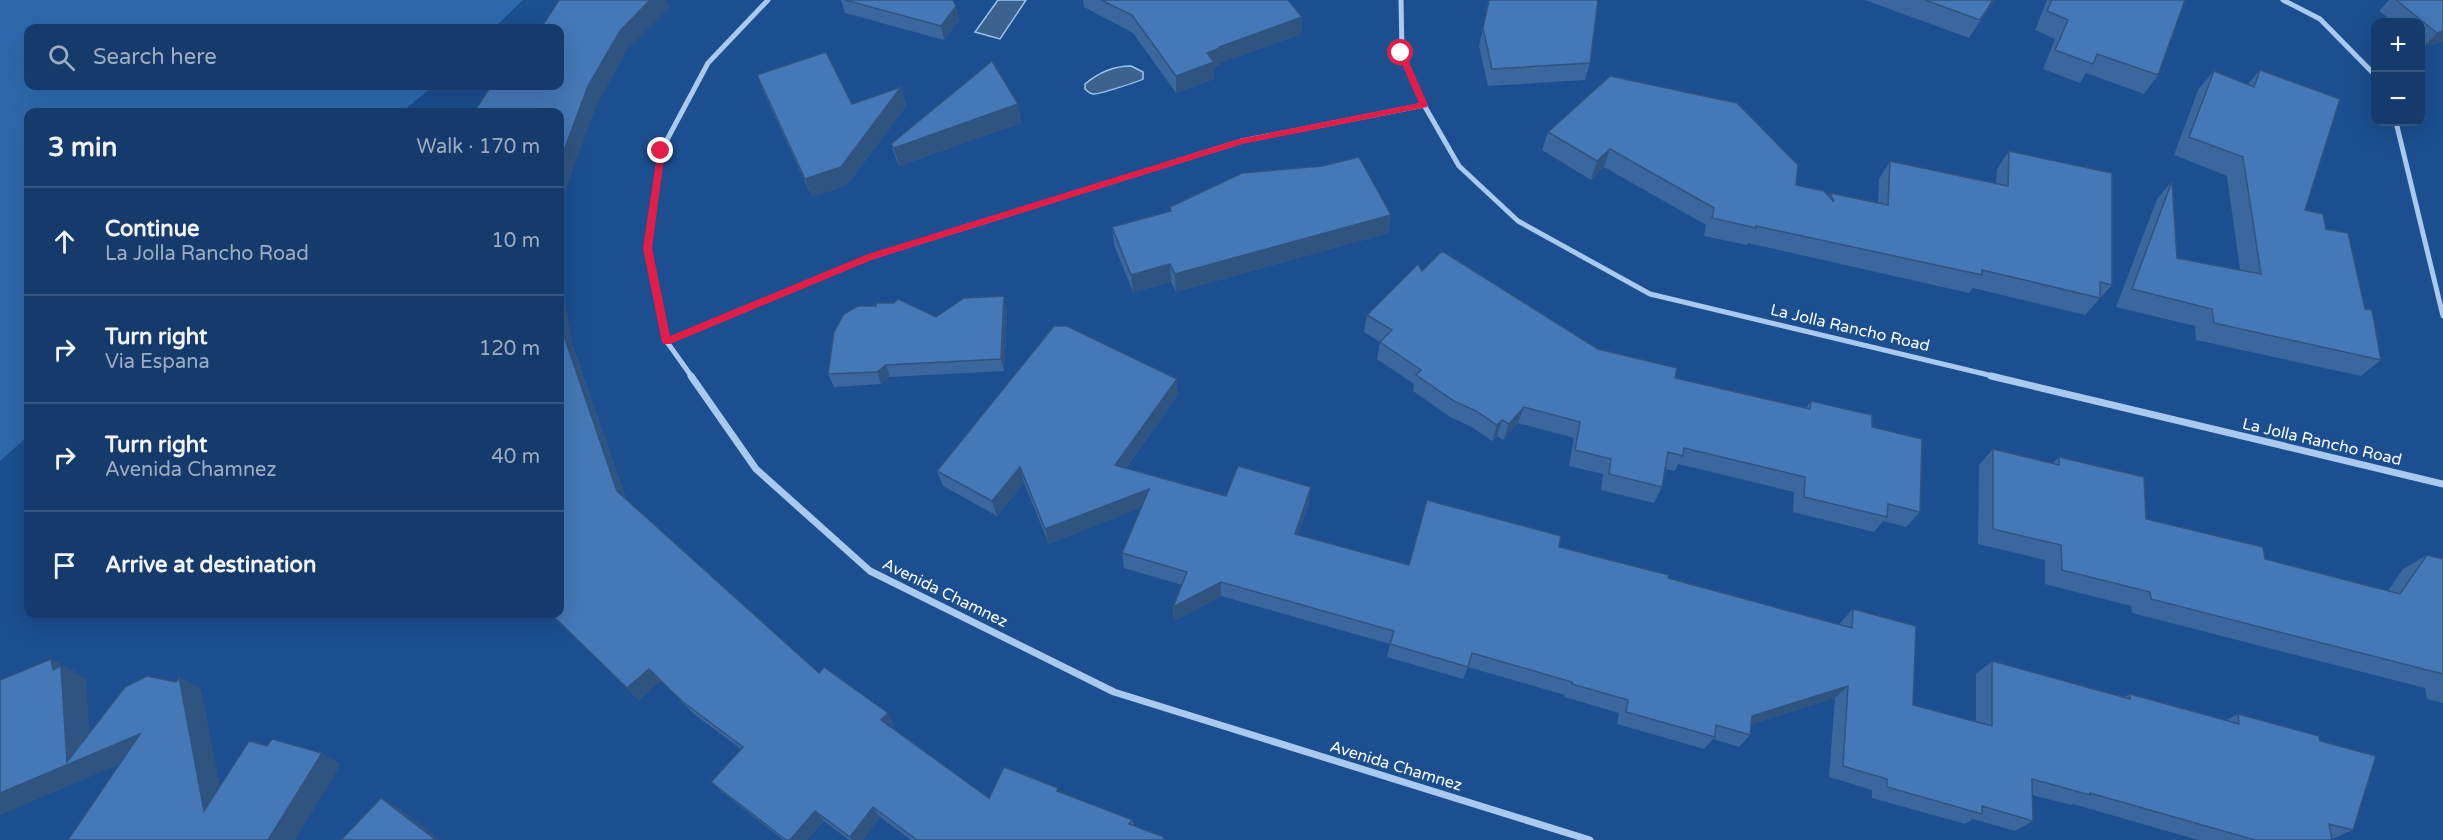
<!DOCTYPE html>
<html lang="en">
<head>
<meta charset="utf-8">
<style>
  :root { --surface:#143b6b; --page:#1d4271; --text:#f1f3f6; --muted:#9dadc1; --line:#33557e }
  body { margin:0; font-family:"Varela Round",sans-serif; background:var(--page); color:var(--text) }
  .controls { position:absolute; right:18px; top:18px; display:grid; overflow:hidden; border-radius:12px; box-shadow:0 6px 24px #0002 }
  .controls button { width:54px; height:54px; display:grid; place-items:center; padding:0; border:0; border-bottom:2px solid var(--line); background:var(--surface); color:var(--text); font:30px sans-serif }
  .stop { position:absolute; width:18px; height:18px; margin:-14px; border:4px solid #e11d48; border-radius:50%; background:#fff }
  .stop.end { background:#e11d48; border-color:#fff; box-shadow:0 2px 6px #0008 }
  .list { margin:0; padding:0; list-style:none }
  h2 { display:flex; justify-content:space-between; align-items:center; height:78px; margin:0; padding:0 24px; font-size:26px }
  h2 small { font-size:20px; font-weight:400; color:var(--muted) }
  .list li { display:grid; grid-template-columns:39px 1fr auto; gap:18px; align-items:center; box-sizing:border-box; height:108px; padding:0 24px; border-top:2px solid var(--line) }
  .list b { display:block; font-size:22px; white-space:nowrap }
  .list p { margin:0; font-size:20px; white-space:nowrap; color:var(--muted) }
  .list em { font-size:20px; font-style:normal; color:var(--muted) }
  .icon { flex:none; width:33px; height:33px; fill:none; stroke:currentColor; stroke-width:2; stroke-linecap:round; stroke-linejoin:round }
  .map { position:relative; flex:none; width:2443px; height:840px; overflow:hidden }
  .search { position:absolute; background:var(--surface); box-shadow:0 6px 24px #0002; left:24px; top:24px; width:540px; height:66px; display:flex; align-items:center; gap:15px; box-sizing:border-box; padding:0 21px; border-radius:12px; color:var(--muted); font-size:22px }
  .panel { position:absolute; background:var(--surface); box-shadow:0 6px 24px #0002; left:24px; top:108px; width:540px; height:510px; border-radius:12px }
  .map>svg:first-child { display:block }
  .green { fill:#2e69ad }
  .water { fill:#3c6290; stroke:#9cc4f0; stroke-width:1.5 }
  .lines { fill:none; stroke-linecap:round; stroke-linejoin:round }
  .minor-far1 { stroke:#a9c9ee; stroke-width:5 }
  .minor { stroke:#a9c9ee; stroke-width:7 }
  .wall { fill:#3a679d }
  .shaded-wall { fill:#305480 }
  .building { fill:#4478b7; stroke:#305480; stroke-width:1.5 }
  .route { fill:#e11d48 }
  .labels { text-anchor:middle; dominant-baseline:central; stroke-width:5; stroke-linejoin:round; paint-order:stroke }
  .street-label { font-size:16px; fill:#fff; stroke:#1b4f8f }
</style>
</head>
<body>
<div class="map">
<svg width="2443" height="840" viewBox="0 0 2443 840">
  <rect width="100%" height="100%" fill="#1b4f8f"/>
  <polygon class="green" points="0,0 523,0 494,28 28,28 28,86 433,86 402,112 28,112 28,436 0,461"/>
  <g class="water">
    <polygon points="998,0 1026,0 1000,39 975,32"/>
    <path d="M1131,66L1143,72V79C1140,81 1097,95 1094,94C1090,94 1088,92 1085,89V84C1098,73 1114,66 1131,66Z"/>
  </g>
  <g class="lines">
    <g class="minor-far1">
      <polyline points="1401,0 1402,53 1424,105 1459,166 1518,221 1650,294 1997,377"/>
      <polyline points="2283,0 2320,19 2376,76"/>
      <polyline points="2396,122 2443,316"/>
      <polyline points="667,342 871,257 1242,141 1424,105"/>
      <polyline points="692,377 667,342 647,248 661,151 708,63 768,0"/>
    </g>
    <g class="minor">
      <polyline points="691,376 756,469 870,571 1114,692 1590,840"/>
      <polyline points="1991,376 2443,484"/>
    </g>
  </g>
  <g class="wall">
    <polygon points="841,0 953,0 959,20 944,40 845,13"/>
    <polygon points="1083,0 1288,0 1302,17 1301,34 1220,63 1220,65 1214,68 1214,79 1176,93 1133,33 1084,7"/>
    <polygon points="1489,0 1590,63 1585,80 1488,86 1479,46"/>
    <polygon points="1865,0 1995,0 1969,38"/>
    <polygon points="2047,0 2185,0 2158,75 2144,94 2086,73 2080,83 2043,69 2055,39 2035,30"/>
    <polygon points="2389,0 2443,0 2443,41 2423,47 2421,45 2421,22 2394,22 2379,11"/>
    <polygon points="2260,70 2305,210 2326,229 2365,309 2381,360 2361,376 2196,340 2195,326 2116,307 2157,199 2172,181 2177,258 2240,270 2227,176 2174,155 2198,90 2214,71 2248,84"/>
    <polygon points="757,75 852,104 901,87 906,106 847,185 812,197 764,93"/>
    <polygon points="1018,104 1021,123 899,166 897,162 891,144"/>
    <polygon points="1548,132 1796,185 1828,196 1830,193 1878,203 1879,179 1890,161 1996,183 1997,169 2009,151 2112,285 2085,315 1973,288 1969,293 1748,243 1747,245 1704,236 1706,225 1604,167 1591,180 1542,150"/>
    <polygon points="1170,207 1391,215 1388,233 1176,292 1171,282 1133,292 1114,245 1112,227 1170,211"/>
    <polygon points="1422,271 1598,349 1675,378 1806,408 1811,401 1872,427 1920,512 1906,527 1883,521 1874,532 1793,512 1794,492 1678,464 1675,471 1665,469 1662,487 1654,503 1601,490 1603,474 1569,466 1574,438 1518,423 1503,440 1497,436 1492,441 1472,427 1450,417 1413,391 1414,384 1377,359 1380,342 1364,332 1367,315"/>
    <polygon points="1007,309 1004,371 890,377 881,384 834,387 828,374 936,317"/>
    <polygon points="573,346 626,499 819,673 888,713 894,725 891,728 989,798 1060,792 1133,820 1134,826 1164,837 1165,840 911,840 880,817 863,840 849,840 824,821 807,840 783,840 722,792 711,782 741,749 694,714 660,681 639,700 551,614"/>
    <polygon points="1178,395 1126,468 1226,496 1309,503 1298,535 1409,565 1559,547 1668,578 1840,625 1840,623 1853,609 1913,705 1976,722 1976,674 1992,661 2124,697 2130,694 2226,720 2238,714 2320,741 2353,830 2332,839 2332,840 2198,840 2073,804 2071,805 2032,795 2033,821 2015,831 1973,819 1965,824 1872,798 1872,790 1829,777 1835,698 1751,724 1750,735 1739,747 1713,739 1704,749 1617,724 1619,713 1564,697 1565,695 1468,667 1463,679 1387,657 1390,644 1221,596 1174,621 1173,607 1182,585 1124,568 1122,553 1141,507 1049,544 1024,483 997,516 943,486 937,471"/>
    <polygon points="1993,449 2053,463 2059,457 2146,519 2265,559 2388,591 2403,569 2427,555 2443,559 2443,703 2427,699 2425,688 2132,613 2131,606 2045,584 2045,560 1978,544 1979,465"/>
  </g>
  <g class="shaded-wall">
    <polygon points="650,0 668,0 667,1 670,7 628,49 597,104 563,197 562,240 560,241 560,161 588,86 620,31"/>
    <polygon points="1993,0 1995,0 1969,38 1980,20"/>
    <polygon points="956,6 959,20 944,40 941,26"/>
    <polygon points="1302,17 1301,34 1220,63 1220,65 1214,68 1214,79 1176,93 1176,76 1207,53 1219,47"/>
    <polygon points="2443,31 2443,41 2423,47 2437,33"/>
    <polygon points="901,87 906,106 847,185 812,197 805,179"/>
    <polygon points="1018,104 1021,123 899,166 894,148"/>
    <polygon points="1610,149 1604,167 1591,180 1597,161"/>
    <polygon points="1391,215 1388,233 1176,292 1175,274"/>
    <polygon points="1170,264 1171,282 1133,292 1131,275"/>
    <polygon points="560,276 573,346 628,505 617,491 562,330 560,317"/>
    <polygon points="1004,296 1007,309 1004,371 1001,359"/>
    <polygon points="886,365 890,377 881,384 877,372"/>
    <polygon points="1177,379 1178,395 1117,480 1115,465"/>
    <polygon points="1524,407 1518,423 1503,440 1509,424"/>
    <polygon points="1502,420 1497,436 1492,441 1497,425"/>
    <polygon points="1020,467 1024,483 997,516 992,501"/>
    <polygon points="1311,487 1309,503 1293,549 1295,534"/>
    <polygon points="1149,489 1151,504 1049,544 1045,529"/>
    <polygon points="1221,582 1221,596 1174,621 1173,607"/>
    <polygon points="51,659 76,672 76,673 86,679 91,755 140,734 163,746 0,815 0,793 67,762"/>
    <polygon points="649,669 660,681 639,700 627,688"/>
    <polygon points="179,677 201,689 227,821 204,811"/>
    <polygon points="1848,686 1835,698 1741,728 1752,716"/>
    <polygon points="888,713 894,725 888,732 881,720"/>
    <polygon points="322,753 341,764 295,840 268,840"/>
    <polygon points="381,798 400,809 441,840 436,840"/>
    <polygon points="873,807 880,817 863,840 852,840 850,837"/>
    <polygon points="815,811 824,821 807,840 790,840"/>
  </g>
  <g class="building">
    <polygon points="559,0 650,0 620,31 588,86 560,161 560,112 474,112 491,86 560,86 560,28 541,28"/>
    <polygon points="845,0 953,0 956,6 941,26"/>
    <polygon points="1101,0 1288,0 1302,17 1219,47 1220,48 1207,53 1214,62 1176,76 1132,15"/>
    <polygon points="1489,0 1598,0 1590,63 1492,69 1483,28"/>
    <polygon points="1925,0 1993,0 1980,20"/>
    <polygon points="2052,0 2185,0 2158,75 2097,54 2093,64 2055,50 2068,20 2047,11"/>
    <polygon points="2396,0 2443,0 2443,31 2437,33"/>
    <polygon points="826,52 852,104 901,87 841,167 805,179 757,75"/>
    <polygon points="992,61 1018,104 894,148 891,144"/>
    <polygon points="2260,70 2340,99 2305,210 2323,214 2326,229 2348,233 2365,309 2372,310 2381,360 2214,323 2212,309 2132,289 2172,181 2177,258 2261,274 2243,157 2189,137 2214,71 2254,87"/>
    <polygon points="1610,76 1737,103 1798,165 1796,185 1824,191 1834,202 1830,193 1888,205 1890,161 2008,186 2009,151 2112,173 2112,285 2100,282 2100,298 1982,270 1982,275 1756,226 1756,228 1712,218 1714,208 1610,149 1597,161 1548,132"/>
    <polygon points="1359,157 1391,215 1175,274 1170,264 1131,275 1112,227 1171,211 1170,207 1242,173 1322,166"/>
    <polygon points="1442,251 1598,349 1677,368 1675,378 1810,409 1811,401 1872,415 1872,427 1922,439 1920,512 1888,504 1887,517 1804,497 1805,477 1684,448 1683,456 1668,452 1662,487 1609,474 1611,459 1575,450 1580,422 1524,407 1509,424 1502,420 1497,425 1476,411 1454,401 1416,375 1421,370 1380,342 1392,330 1367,315 1418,264 1422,271"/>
    <polygon points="1004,296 1001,359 886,365 877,372 828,374 834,332 844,314 858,306 876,306 876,303 894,303 898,299 936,317 964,298"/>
    <polygon points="560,317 562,330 617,491 819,673 824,667 888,713 881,720 989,798 1004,767 1058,788 1057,791 1133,820 1129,824 1164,837 1163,840 917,840 873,807 850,837 815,811 790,840 786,840 711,782 743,747 683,702 649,669 627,688 551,614 560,614"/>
    <polygon points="1054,326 1067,326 1177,379 1115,465 1226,496 1238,466 1311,487 1295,534 1409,565 1427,500 1561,536 1559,547 1669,575 1668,578 1852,628 1853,609 1916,626 1913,705 1992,726 1992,661 2130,699 2130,694 2239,724 2238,714 2319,736 2320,741 2376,756 2353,830 2329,824 2332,840 2255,840 2090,793 2090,795 2032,779 2033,821 1982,806 1982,814 1887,787 1887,779 1843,766 1848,686 1752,716 1750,735 1716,725 1715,737 1626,712 1628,700 1572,684 1572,682 1472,653 1468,667 1390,644 1394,631 1221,582 1173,607 1187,572 1122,553 1149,489 1045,529 1020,467 992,501 937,471"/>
    <polygon points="1993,449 2059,465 2059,457 2144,477 2146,519 2263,547 2265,559 2400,594 2427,555 2443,559 2443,674 2151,599 2150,592 2062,570 2061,545 1993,529"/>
    <polygon points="51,659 53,670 61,666 67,762 125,687 147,676 176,682 179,677 204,811 249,741 267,746 272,739 322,753 268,840 68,840 140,734 0,793 0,680"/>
    <polygon points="381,798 436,840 341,840"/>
  </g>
  <polygon class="route" points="1401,50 1405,53 1428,105 1427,107 1242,144 874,259 670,344 664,344 662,342 643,248 658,149 665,151 652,248 670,336 868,254 1239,139 1419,103 1397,53"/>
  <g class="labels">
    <g class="street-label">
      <text transform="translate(1850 328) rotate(13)">La Jolla Rancho Road</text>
      <text transform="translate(2322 442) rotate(13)">La Jolla Rancho Road</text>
      <text transform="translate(945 593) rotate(26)">Avenida Chamnez</text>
      <text transform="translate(1396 766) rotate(17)">Avenida Chamnez</text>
    </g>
  </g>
</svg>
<div class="controls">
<button>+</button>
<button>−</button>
</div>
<div class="stop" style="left:1401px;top:53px"></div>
<div class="stop end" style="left:661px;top:151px"></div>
<div class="search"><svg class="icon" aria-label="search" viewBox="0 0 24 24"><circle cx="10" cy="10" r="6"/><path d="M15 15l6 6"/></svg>Search here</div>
<section class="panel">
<h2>3 min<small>Walk · 170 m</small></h2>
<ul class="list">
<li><svg class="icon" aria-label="ahead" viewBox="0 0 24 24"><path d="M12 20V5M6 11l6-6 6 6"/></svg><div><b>Continue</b><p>La Jolla Rancho Road</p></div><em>10 m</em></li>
<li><svg class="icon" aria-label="right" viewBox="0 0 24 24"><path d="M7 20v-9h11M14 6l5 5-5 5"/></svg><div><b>Turn right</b><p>Via Espana</p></div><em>120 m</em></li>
<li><svg class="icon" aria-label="right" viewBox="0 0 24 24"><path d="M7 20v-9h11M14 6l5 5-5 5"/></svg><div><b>Turn right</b><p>Avenida Chamnez</p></div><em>40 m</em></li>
<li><svg class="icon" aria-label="arrive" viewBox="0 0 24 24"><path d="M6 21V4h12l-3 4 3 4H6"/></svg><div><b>Arrive at destination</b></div></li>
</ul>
</section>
</div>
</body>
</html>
